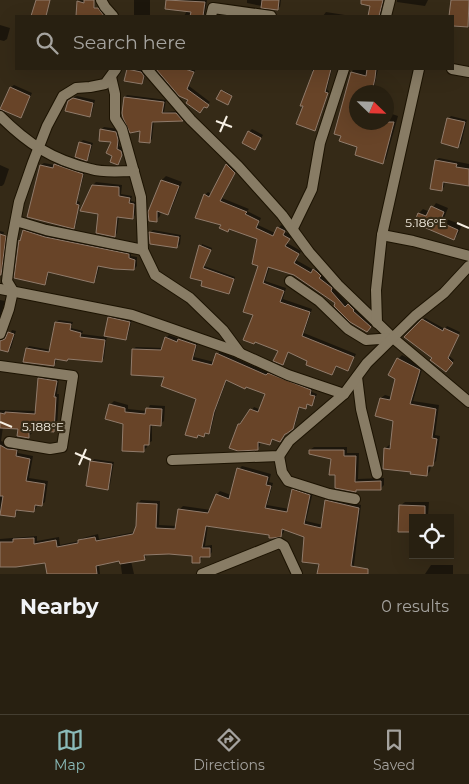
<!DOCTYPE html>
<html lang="en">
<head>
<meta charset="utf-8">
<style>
  :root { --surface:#282011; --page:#30281a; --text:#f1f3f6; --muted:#a5a39f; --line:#443e31; --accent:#8bbbb9 }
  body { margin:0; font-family:Montserrat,sans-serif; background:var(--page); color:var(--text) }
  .controls { position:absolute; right:15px; bottom:15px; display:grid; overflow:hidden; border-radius:0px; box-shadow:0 5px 20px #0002 }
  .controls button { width:45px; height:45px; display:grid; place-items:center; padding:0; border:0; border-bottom:1px solid var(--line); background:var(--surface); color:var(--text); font:25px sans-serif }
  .compass { position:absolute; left:349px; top:85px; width:45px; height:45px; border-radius:50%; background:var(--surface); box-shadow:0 5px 20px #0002; rotate:113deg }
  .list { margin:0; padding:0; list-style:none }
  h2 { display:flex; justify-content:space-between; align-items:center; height:65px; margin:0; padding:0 20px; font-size:21px }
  h2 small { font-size:16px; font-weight:400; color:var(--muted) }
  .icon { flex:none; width:28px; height:28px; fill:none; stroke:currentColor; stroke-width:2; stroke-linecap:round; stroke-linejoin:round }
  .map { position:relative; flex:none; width:469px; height:574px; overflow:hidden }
  .search { position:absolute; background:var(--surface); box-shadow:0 5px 20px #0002; left:15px; right:15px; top:15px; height:55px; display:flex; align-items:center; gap:12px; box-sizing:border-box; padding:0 18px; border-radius:0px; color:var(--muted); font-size:19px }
  .sheet { height:140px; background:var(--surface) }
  nav { display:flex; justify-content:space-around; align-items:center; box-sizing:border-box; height:70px; border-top:1px solid var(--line); background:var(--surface); font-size:14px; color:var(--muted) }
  nav a { display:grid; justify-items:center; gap:2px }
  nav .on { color:var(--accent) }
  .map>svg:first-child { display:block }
  .shadow { fill:#0007 }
  .building { fill:#684428; stroke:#907b6b }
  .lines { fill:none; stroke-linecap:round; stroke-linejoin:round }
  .street-casing { stroke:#1c1302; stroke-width:12 }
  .street { stroke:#887c65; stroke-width:10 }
  .ticks { fill:none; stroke:#f7f0e4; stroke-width:2 }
  .ticks-label { font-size:12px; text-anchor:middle; fill:#f7f0e4; stroke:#352a17; stroke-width:4.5; stroke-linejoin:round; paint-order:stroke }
</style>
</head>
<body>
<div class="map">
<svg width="469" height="574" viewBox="0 0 469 574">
  <rect width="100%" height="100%" fill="#352a17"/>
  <g class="shadow">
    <polygon points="80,0 94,3 96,16 77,16 78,2"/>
    <rect x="134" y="0" width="16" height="16"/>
    <polygon points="168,0 207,0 205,14 203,16 184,16 187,11 167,8"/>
    <polygon points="247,0 281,0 280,7 277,9 247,3"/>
    <polygon points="373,0 384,0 381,16 369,16"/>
    <polygon points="397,0 428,0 425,6 397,2"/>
    <polygon points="452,0 469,0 468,26 453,24 453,16 450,16"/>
    <polygon points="326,12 351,16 323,16"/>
    <polygon points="0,25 10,28 7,39 4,41 0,40"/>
    <polygon points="129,69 144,70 146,73 144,80 141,83"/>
    <polygon points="182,69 195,70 189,86 210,102 200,112 190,99 174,88"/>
    <polygon points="312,69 332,69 327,90 329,91 317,127 315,130 314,71 312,71"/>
    <polygon points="353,69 378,69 373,92 356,92 356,122 386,122 386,112 398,116 386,159 382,163 342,135 335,133"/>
    <polygon points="14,85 32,93 21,116 11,87"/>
    <polygon points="223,90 232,95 229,103 222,91"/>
    <polygon points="127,95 166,100 164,112 178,111 184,118 182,120 154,121 152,139 150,141 141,129 125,97"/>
    <polygon points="77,96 95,100 92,113 89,116 72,98"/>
    <polygon points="451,116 467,120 461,144 458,146 448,119"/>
    <polygon points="104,127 118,129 120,137 119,146 123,148 124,152 118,163 114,156 113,141 101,130"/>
    <polygon points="252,129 263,135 257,145 249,132"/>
    <polygon points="83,140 93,143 89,157 87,159 80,143"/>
    <polygon points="439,158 469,164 469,184 445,181 444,187 441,190 436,160"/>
    <polygon points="58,162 85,171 77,201 80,202 76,225 73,227 41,165 44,163 55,165"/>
    <polygon points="230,162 237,169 222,198 249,209 247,211 261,218 258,225 275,233 281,225 287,228 285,232 292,235 287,243 301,251 296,260 314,270 317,267 323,272 321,275 334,285 333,288 349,305 352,302 373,323 369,328 294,274 270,266 265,281 286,288 283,299 312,309 304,333 356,354 348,369 338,365 332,374 309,360 289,351 282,363 279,350 256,341 254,343 254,314 260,265 258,238 222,224 205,195 208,192 212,194"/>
    <polygon points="0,165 9,169 4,184 2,186 0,186"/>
    <polygon points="166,176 182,182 171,210 167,214 161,211 160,216 156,220 150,212 162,180"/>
    <polygon points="96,182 122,185 121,194 132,196 131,201 136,202 135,215 133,218 119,216 117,233 115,236 100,213 93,185"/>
    <polygon points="436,203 448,208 444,218 462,225 458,234 454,239 415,222 419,213 423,209 430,212"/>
    <polygon points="27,228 131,252 131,256 137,257 137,266 134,269 100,265 96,279 94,282 49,271 47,281 44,284 16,277 20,241"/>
    <polygon points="153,230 181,235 180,244 177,247 150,233"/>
    <polygon points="0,231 4,232 0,246"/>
    <polygon points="202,244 212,248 204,266 235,277 230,290 191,277"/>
    <polygon points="0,300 5,301 0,318"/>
    <polygon points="112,315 132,319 128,336 125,339 107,335 104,358 102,361 57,358 56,362 54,365 27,349 29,346 51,350 56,322 59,320 73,322 71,328 83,331 82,334 105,337 109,318"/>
    <polygon points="425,318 445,329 447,326 460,332 449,356 454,360 448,368 406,337"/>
    <polygon points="12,330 16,331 11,348 8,351 8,337"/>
    <polygon points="169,335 180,339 182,337 198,342 194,357 214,362 220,351 269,373 271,371 313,387 312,392 317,394 314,402 311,404 309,404 305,408 300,406 295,425 286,433 273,439 270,444 260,441 260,446 257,449 239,424 241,422 243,422 254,407 261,410 266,393 227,380 216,409 211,430 203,435 199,434 197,437 197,398 133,349 136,347 163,348 166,338"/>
    <polygon points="402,355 423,366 413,401 439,405 435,435 440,436 436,461 431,465 430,471 427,475 412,471 385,449 389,445 391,445 394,420 381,398 385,395 392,397 397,378 398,359"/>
    <polygon points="43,375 59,378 57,394 59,394 57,428 53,431 32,429 32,433 28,437 19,428 3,427 1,441 19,447 18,453 33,456 29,478 48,481 45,502 41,505 38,505 34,511 19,509 15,515 0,513 0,410 36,411 39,379"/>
    <polygon points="114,401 128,405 128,409 147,411 150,405 165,406 164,421 160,424 152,424 152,441 147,444 147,447 143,451 124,424 106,419 111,404"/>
    <polygon points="314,447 347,447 347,453 359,453 358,479 384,478 384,485 381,488 357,489 355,491 336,474 333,458 310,450"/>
    <polygon points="94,459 114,462 110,485 107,488 92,462"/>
    <polygon points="242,466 271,474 269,482 273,483 267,505 289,509 293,490 296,487 313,492 306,521 323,525 326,501 329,497 361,505 353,574 319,574 321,562 305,536 284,529 284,532 281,535 208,525 205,546 212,545 212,552 209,556 203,556 200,561 193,555 169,553 147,554 144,559 131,561 134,574 122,574 120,559 99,564 100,574 85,574 85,572 76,574 48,574 46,561 0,566 0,539 37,536 37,541 59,537 60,545 79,541 83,538 98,534 99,539 135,532 137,526 138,503 141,500 160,501 159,525 177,526 179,510 183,506 211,510 217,494 220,491 231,495 239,469"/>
    <polygon points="405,502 429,502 428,515 436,515 436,518 413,518 400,506"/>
    <polygon points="431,565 453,565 453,574 425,574"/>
  </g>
  <g class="building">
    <polygon points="36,0 50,0 46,16 31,16"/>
    <polygon points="84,0 94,0 94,8 98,8 104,16 76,16 77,1 84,3"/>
    <polygon points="166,0 205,2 203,16 190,16 191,12 165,9"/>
    <polygon points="262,0 279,0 278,10 261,8"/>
    <polygon points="361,0 383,0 379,16 368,16 370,6 361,4"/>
    <polygon points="451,0 469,0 468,27 453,26 453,16 449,16"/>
    <polygon points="127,69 141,72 144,76 142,84 124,81"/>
    <polygon points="156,69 185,69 194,72 187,89 209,105 207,108 204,107 200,113 186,103 188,100 179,96"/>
    <polygon points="314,69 331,69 325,92 328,93 315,131 296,124 303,106 300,106"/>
    <polygon points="367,69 376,69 375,78 372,92 356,92 356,122 394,122 383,164 355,155 357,147 339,141 341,136 334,134 351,72 366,76"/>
    <polygon points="10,87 30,96 21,118 0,109"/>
    <polygon points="221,90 232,96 228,105 216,99"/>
    <polygon points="124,97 164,102 162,113 176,113 183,121 152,122 150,143 139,142 140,131 130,133 123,118 122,113"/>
    <polygon points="73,98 93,103 90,117 65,111 68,101"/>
    <polygon points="447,118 465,122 458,148 441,143"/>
    <polygon points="100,129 116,132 118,140 117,149 121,151 122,155 118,165 110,162 112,156 106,153 111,142 99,141"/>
    <polygon points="248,131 261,138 255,150 242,143"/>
    <polygon points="79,142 91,145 87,161 75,157"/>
    <polygon points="435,160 457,164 456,167 469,169 469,186 443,182 442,191 430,189"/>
    <polygon points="54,164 83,174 76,204 79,205 74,229 27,217 40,165 53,168"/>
    <polygon points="226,164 235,173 220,201 247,212 245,214 259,221 256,228 273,236 277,227 285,231 283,235 290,239 285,246 299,254 294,263 311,273 313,269 317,272 321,276 319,278 332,288 331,291 345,307 348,304 354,310 353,311 371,327 367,332 350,322 334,306 335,303 294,275 268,267 263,283 284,291 280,302 310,312 302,336 354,357 348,371 336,366 332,375 306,365 307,361 288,352 283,365 273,361 278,351 255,342 254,344 243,340 253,315 243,312 258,266 252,264 257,239 229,229 228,232 219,228 221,225 195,218 204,194 209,197"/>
    <polygon points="161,180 179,186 168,215 157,211 157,222 149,221 148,212"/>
    <polygon points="92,185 119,187 119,196 130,198 129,203 134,204 133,219 117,217 115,237 96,233 98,214 80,211"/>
    <polygon points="431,206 444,212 440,222 458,230 454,240 414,223 418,213 426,216"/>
    <polygon points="23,230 45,237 129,254 129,258 135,260 134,270 114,269 98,266 94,283 48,272 45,285 14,278 19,240 20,241"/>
    <polygon points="149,232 179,237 177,248 150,244"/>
    <polygon points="0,234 6,236 1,275 0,275"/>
    <polygon points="199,245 211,250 203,268 234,279 229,294 201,286 202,281 190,278"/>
    <polygon points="108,317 130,322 126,340 104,336"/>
    <polygon points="422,319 443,331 444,328 459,335 448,358 453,363 446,372 430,360 432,358 404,337"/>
    <polygon points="55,322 71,324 70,330 81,333 80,337 105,340 102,362 68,359 67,361 55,359 54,366 23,362 26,348 49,352"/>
    <polygon points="8,332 14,334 8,352 0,350 0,341 5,339"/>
    <polygon points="165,337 177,342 178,339 196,345 192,360 212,365 216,353 266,375 268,373 311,390 310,395 315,396 312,406 307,404 306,409 299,407 293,429 286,434 285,434 280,442 272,439 270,445 258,442 258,450 238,451 229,448 238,424 240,424 250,409 258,412 265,394 246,387 245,389 226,380 214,412 209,434 205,433 204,437 198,435 197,438 185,435 196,399 161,386 164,377 131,375 132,349 161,350"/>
    <polygon points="397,358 420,370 410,404 436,409 432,438 437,439 433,466 428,466 427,476 410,474 411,472 383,469 384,448 390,449 393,421 375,416 380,398 390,400 395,379 388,375"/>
    <polygon points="38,378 57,381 54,397 56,397 54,432 29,430 29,438 17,436 18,429 0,428 0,413 5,414 5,412 35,414"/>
    <polygon points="109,404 125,408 125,412 145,414 146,408 162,409 161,426 150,425 149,445 144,445 144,452 122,451 123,424 105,419"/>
    <polygon points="0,445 7,449 17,450 16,456 30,459 26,481 45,484 42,506 35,505 34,512 16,510 15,517 0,515 3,496 0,496"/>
    <polygon points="309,450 344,450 344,456 356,456 355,482 381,481 381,490 356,490 356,492 335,488 335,475 329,475 331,459 309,454"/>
    <polygon points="90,461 112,464 108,490 86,486"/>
    <polygon points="237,468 268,477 266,485 271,486 265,508 287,512 292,489 310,495 304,524 321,528 325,500 359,508 351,566 368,569 368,574 317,574 319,564 302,562 304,537 282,529 281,537 272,538 269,538 269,535 206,526 202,548 210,548 210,557 200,557 200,563 192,563 192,556 169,554 144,555 145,560 120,564 119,561 96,566 97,574 47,574 45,563 16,567 0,567 0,542 13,542 13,539 34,538 34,544 56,540 57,547 78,543 78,540 95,537 96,541 133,534 136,526 137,503 157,504 156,528 175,529 178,509 208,513 216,494 229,499"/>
    <polygon points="399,505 425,506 425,518 413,518 413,532 398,532"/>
  </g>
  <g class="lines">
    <defs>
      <g id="street">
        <polyline points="101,0 105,7 113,16"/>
        <polyline points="211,16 213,8 271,16"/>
        <polyline points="386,16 390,0"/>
        <polyline points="147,69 191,120 238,166 282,215 309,252 338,285 393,338 469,402"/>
        <polyline points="452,69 469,72"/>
        <polyline points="111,77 115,94 115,118 122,129 141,197 143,250 155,275 190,298 223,330 240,353"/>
        <path d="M0,116C27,143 52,160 91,169C104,173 120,171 134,171"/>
        <polyline points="16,221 46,230 143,250"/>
        <polyline points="293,228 312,189 320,143 344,69"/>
        <polyline points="382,235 413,241 469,256"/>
        <polyline points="290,281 319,301 348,329 366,340 393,338"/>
        <polyline points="0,289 132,315 235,351 288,375 344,394"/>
        <polyline points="377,323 376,290 382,235 419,69"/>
        <polyline points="0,334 9,309 13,291 7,281 12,239 19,202 33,162 47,126 63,96 76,88 90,87 105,84 116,69"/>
        <polyline points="0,366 73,376 62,447 50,449 9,442"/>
        <polyline points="357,377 361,409 377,474"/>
        <polyline points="279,456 282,472 288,481 329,494 355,499"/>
        <polyline points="172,460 279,456 289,441 344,394 367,363 415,316 444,293 469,266"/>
        <polyline points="202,574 279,543 284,546 297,574"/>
      </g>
    </defs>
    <use href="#street" class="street-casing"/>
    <use href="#street" class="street"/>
  </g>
  <path class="ticks" d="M216,121L232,127M220,132L227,116M457,223L469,228M0,422L12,427M75,453L91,460M79,465L86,449"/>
  <g class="ticks-label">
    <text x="426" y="227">5.186°E</text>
    <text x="43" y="431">5.188°E</text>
  </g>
</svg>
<div class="controls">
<button><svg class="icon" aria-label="locate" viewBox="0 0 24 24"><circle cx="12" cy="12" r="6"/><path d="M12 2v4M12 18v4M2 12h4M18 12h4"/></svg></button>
</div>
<svg class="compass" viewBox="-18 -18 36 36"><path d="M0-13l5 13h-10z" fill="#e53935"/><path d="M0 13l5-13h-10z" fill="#a5a39f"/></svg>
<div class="search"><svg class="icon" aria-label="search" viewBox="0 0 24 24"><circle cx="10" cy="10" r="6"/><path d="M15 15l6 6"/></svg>Search here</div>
</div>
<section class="sheet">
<h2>Nearby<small>0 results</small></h2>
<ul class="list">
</ul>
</section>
<nav>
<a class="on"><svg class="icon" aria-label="map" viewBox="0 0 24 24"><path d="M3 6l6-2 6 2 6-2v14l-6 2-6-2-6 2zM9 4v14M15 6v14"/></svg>Map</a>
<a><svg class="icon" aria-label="directions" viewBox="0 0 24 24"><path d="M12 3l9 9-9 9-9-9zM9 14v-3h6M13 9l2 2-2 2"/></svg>Directions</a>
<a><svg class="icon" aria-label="saved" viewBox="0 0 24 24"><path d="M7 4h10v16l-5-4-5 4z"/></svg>Saved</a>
</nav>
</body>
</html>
